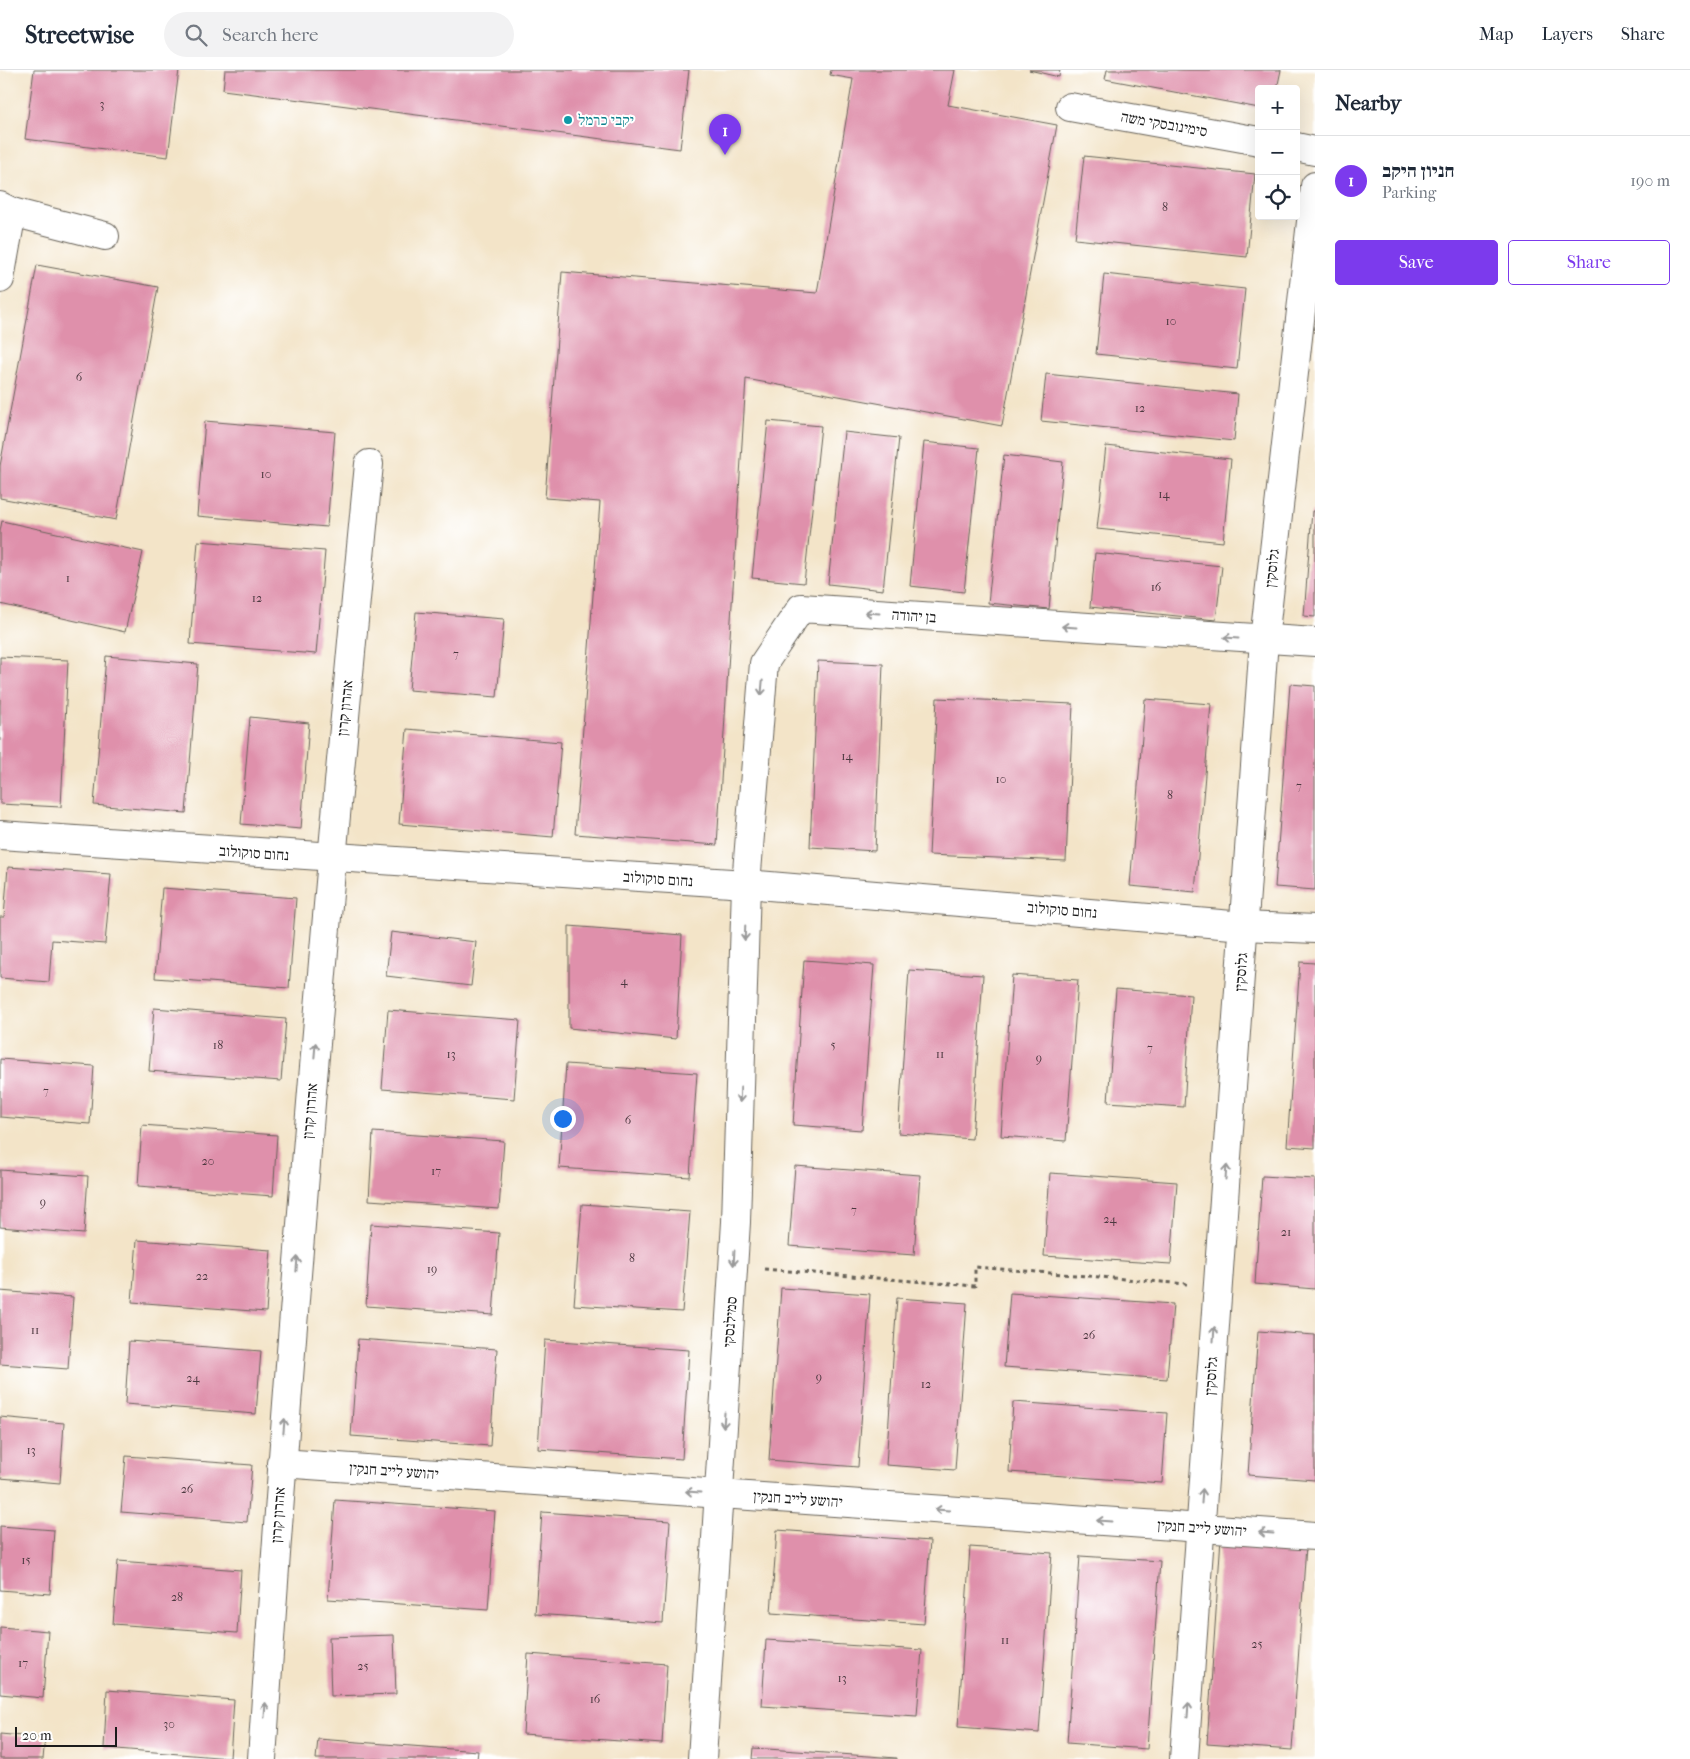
<!DOCTYPE html>
<html lang="en">
<head>
<meta charset="utf-8">
<style>
  :root { --surface:#fff; --page:#f2f2f3; --text:#1f2937; --muted:#747a83; --line:#e0e1e3; --accent:#7c3aed }
  body { margin:0; font-family:"IM FELL French Canon","Frank Ruhl Libre",serif; background:var(--page); color:var(--text) }
  .controls { position:absolute; right:15px; top:15px; display:grid; overflow:hidden; border-radius:5px; box-shadow:0 5px 20px #0002 }
  .controls button { width:45px; height:45px; display:grid; place-items:center; padding:0; border:0; border-bottom:1px solid var(--line); background:var(--surface); color:var(--text); font:25px sans-serif }
  .scale { position:absolute; left:15px; bottom:12px; width:102px; box-sizing:border-box; padding-left:5px; border:2px solid #1c1c1c; border-top:0; font-size:14px; line-height:18px; white-space:nowrap; color:#1c1c1c; -webkit-text-stroke:4px #fff; paint-order:stroke }
  .you { position:absolute; left:562px; top:1048px; width:18px; height:18px; margin:-12px; border:4px solid #fff; border-radius:50%; background:#1a73e8; box-shadow:0 0 0 8px #1a73e833 }
  .badge { display:grid; place-items:center; width:32px; height:32px; border-radius:50%; background:var(--accent); color:#fff; font-size:16px; font-weight:700 }
  .pin { position:absolute; translate:-50% -41px; filter:drop-shadow(0 1px 2px #0008) }
  .pin::after { content:''; position:absolute; top:26px; width:18px; height:15px; background:inherit; clip-path:polygon(0 0,100% 0,50% 100%) }
  .list { margin:0; padding:0; list-style:none }
  h2 { display:flex; justify-content:space-between; align-items:center; height:65px; margin:0; padding:0 20px; font-size:21px }
  h2 small { font-size:16px; font-weight:400; color:var(--muted) }
  .list li { display:grid; grid-template-columns:32px 1fr auto; gap:15px; align-items:center; box-sizing:border-box; height:90px; padding:0 20px; border-top:1px solid var(--line) }
  .list b { display:block; font-size:19px; white-space:nowrap }
  .list p { margin:0; font-size:16px; white-space:nowrap; color:var(--muted) }
  .list em { font-size:16px; font-style:normal; color:var(--muted) }
  .actions { display:flex; gap:10px; padding:15px 20px }
  .actions a { flex:1; padding:11px 0; border:1px solid var(--accent); border-radius:5px; text-align:center; font-size:18px; color:var(--accent) }
  .actions .main { background:var(--accent); color:#fff }
  .icon { flex:none; width:28px; height:28px; fill:none; stroke:currentColor; stroke-width:2; stroke-linecap:round; stroke-linejoin:round }
  .map { position:relative; flex:none; width:1315px; height:1689px; overflow:hidden }
  header { display:flex; align-items:center; gap:30px; box-sizing:border-box; height:70px; padding:0 25px; background:var(--surface); border-bottom:1px solid var(--line) }
  header strong { font-size:24px }
  nav { display:flex; gap:28px; margin-inline-start:auto; font-size:18px }
  .search { width:350px; height:45px; background:var(--page); display:flex; align-items:center; gap:12px; box-sizing:border-box; padding:0 18px; border-radius:28px; color:var(--muted); font-size:19px }
  main { display:flex }
  aside { flex:1; background:var(--surface) }
  .map>svg:first-child { display:block }
  .building { fill:#df90ab }
  .lines { fill:none; stroke-linecap:round; stroke-linejoin:round }
  .minor-casing { stroke:#676258; stroke-width:30 }
  .path { stroke:#676258; stroke-width:3; stroke-dasharray:4 4; stroke-linecap:butt }
  .minor { stroke:#fff; stroke-width:28 }
  .oneway { stroke:#999 }
  .culture-dot { fill:#0f9aa8; stroke:#fff; stroke-width:2 }
  .labels { text-anchor:middle; dominant-baseline:central; stroke-width:4; stroke-linejoin:round; paint-order:stroke }
  .number-label { font-size:12px; fill:#4d3940 }
  .culture-label { font-size:15px; fill:#0d838f; stroke:#fff; text-anchor:start }
  .street-label { font-size:15px; fill:#1c1c1c; stroke:#fff }
</style>
</head>
<body>
<header>
<strong>Streetwise</strong>
<div class="search"><svg class="icon" aria-label="search" viewBox="0 0 24 24"><circle cx="10" cy="10" r="6"/><path d="M15 15l6 6"/></svg>Search here</div>
<nav><a>Map</a><a>Layers</a><a>Share</a></nav>
</header>
<main>
<div class="map">
<svg width="1315" height="1689" viewBox="0 0 1315 1689">
  <rect width="100%" height="100%" fill="#fff"/>
  <filter id="ink" filterUnits="userSpaceOnUse"><feTurbulence type="fractalNoise" baseFrequency=".02" numOctaves="2"/><feDisplacementMap in="SourceGraphic" scale="10" xChannelSelector="R" yChannelSelector="G"/><feConvolveMatrix kernelMatrix="1 2 1 2 8 2 1 2 1" color-interpolation-filters="sRGB"/></filter>
  <filter id="wash" filterUnits="userSpaceOnUse"><feTurbulence type="fractalNoise" baseFrequency=".0096" numOctaves="4" result="noise"/><feDisplacementMap in="SourceGraphic" scale="20" xChannelSelector="R" yChannelSelector="G"/><feGaussianBlur stdDeviation="1.12" result="paint"/><feColorMatrix in="noise" values="0 0 0 0 0 0 0 0 0 0 0 0 0 0 0 0 0 1.4 0 .05"/><feComposite in="paint" operator="in"/></filter>
  <g filter="url(#wash)">
    <rect width="100%" height="100%" fill="#f3e4c8"/>
    <g id="blocks">
      <g class="building">
        <polygon points="34,0 179,0 168,87 25,69"/>
        <polygon points="225,0 689,0 680,79 223,20"/>
        <polygon points="831,0 955,0 948,35 1057,55 1002,356 746,309 717,775 575,764 600,432 545,428 562,202 817,223 853,9 830,5"/>
        <polygon points="1029,0 1060,0 1059,7"/>
        <polygon points="1107,0 1281,0 1277,19 1259,19 1259,38 1105,9"/>
        <polygon points="1084,86 1255,104 1247,187 1075,169"/>
        <polygon points="37,195 158,217 116,450 0,428 0,396"/>
        <polygon points="1104,204 1245,219 1237,299 1096,284"/>
        <polygon points="1046,304 1238,324 1234,371 1041,351"/>
        <polygon points="205,351 335,362 327,457 197,446"/>
        <polygon points="768,351 821,356 804,513 752,508"/>
        <polygon points="844,362 899,368 883,520 828,514"/>
        <polygon points="924,372 979,378 964,522 910,516"/>
        <polygon points="1106,376 1231,389 1223,472 1097,459"/>
        <polygon points="1004,385 1063,392 1049,539 988,533"/>
        <polygon points="1312,441 1315,441 1315,547 1304,546"/>
        <polygon points="2,451 143,482 125,562 0,534 0,461"/>
        <polygon points="198,471 325,481 316,584 190,574"/>
        <polygon points="1095,483 1222,496 1216,550 1090,537"/>
        <polygon points="416,542 504,549 497,627 409,620"/>
        <polygon points="106,586 198,594 186,743 94,735"/>
        <polygon points="0,587 68,590 61,737 0,734"/>
        <polygon points="818,591 883,594 875,781 810,777"/>
        <polygon points="1290,614 1315,616 1315,820 1275,817"/>
        <polygon points="937,628 1073,634 1066,791 929,785"/>
        <polygon points="1145,629 1211,634 1195,822 1130,816"/>
        <polygon points="250,647 309,653 301,759 241,754"/>
        <polygon points="407,659 561,672 553,767 399,754"/>
        <polygon points="8,797 111,804 105,874 52,870 49,912 0,908 0,847 4,847"/>
        <polygon points="162,818 296,828 289,918 155,908"/>
        <polygon points="569,856 682,865 676,969 569,958"/>
        <polygon points="391,862 476,872 471,916 386,906"/>
        <polygon points="804,890 874,895 862,1060 793,1055"/>
        <polygon points="1300,892 1315,893 1315,1078 1287,1076"/>
        <polygon points="909,900 983,905 972,1069 898,1063"/>
        <polygon points="1012,905 1078,910 1066,1071 1001,1066"/>
        <polygon points="1116,919 1191,925 1184,1037 1108,1032"/>
        <polygon points="154,938 286,949 281,1011 149,1001"/>
        <polygon points="388,940 520,950 514,1029 382,1019"/>
        <polygon points="0,989 94,996 90,1054 0,1047"/>
        <polygon points="566,994 697,1003 690,1107 559,1098"/>
        <polygon points="142,1055 277,1065 273,1126 138,1116"/>
        <polygon points="373,1062 504,1071 499,1139 369,1130"/>
        <polygon points="795,1096 920,1105 914,1185 789,1176"/>
        <polygon points="0,1100 88,1106 84,1164 0,1157"/>
        <polygon points="1050,1103 1177,1112 1171,1194 1044,1186"/>
        <polygon points="1262,1106 1315,1109 1315,1219 1255,1214"/>
        <polygon points="582,1134 690,1142 682,1242 574,1235"/>
        <polygon points="371,1154 499,1163 493,1245 366,1236"/>
        <polygon points="137,1170 271,1180 266,1242 132,1232"/>
        <polygon points="781,1218 870,1224 858,1397 769,1390"/>
        <polygon points="0,1221 73,1227 68,1299 0,1294"/>
        <polygon points="1010,1223 1173,1234 1167,1309 1004,1297"/>
        <polygon points="897,1228 967,1233 955,1400 886,1395"/>
        <polygon points="1258,1261 1315,1265 1315,1410 1248,1405"/>
        <polygon points="358,1269 497,1279 490,1376 351,1366"/>
        <polygon points="545,1270 689,1280 682,1389 538,1379"/>
        <polygon points="129,1271 261,1281 256,1344 125,1334"/>
        <polygon points="1013,1332 1167,1343 1162,1413 1009,1402"/>
        <polygon points="0,1347 64,1353 60,1413 0,1408"/>
        <polygon points="126,1386 252,1395 247,1452 121,1442"/>
        <polygon points="335,1430 495,1441 488,1540 328,1529"/>
        <polygon points="542,1442 670,1451 663,1553 535,1544"/>
        <polygon points="0,1456 54,1460 50,1524 0,1520"/>
        <polygon points="777,1460 930,1471 924,1554 771,1543"/>
        <polygon points="1221,1468 1306,1475 1292,1680 1207,1674"/>
        <polygon points="970,1477 1052,1483 1039,1663 958,1657"/>
        <polygon points="1080,1486 1160,1491 1147,1679 1067,1673"/>
        <polygon points="118,1491 241,1500 237,1563 113,1554"/>
        <polygon points="0,1557 48,1561 43,1628 0,1624"/>
        <polygon points="394,1565 396,1624 331,1626 329,1567"/>
        <polygon points="766,1570 922,1580 917,1646 762,1636"/>
        <polygon points="528,1584 667,1594 662,1674 523,1664"/>
        <polygon points="107,1620 234,1630 230,1688 104,1678"/>
        <polygon points="0,1664 45,1668 43,1689 0,1689"/>
        <polygon points="318,1669 478,1681 477,1689 316,1689"/>
        <polygon points="753,1678 897,1688 897,1689 752,1689"/>
      </g>
    </g>
  </g>
  <g filter="url(#ink)">
    <use href="#blocks" fill-opacity="0" stroke="#676258" stroke-width="1"/>
    <g class="lines">
      <defs>
        <g id="minor">
          <polyline points="1070,37 1259,71"/>
          <polyline points="1296,77 1315,81"/>
          <polyline points="0,136 12,142 105,166"/>
          <polyline points="0,209 12,142"/>
          <polyline points="0,765 746,814 1244,856 1315,859"/>
          <polyline points="281,1393 1315,1466"/>
          <path d="M262,1689C290,1257 327,825 369,394"/>
          <polyline points="702,1689 736,1152 746,814 764,593 801,538 1315,572"/>
          <polyline points="1184,1689 1264,570 1315,116"/>
        </g>
      </defs>
      <use href="#minor" class="minor-casing"/>
      <polyline class="path" points="764,1199 975,1216 975,1197 1187,1214"/>
      <use href="#minor" class="minor"/>
    </g>
    <defs><path id="oneway-shaft" d="M-6 0H5M1.5-3L5.5 0L1.5 3" fill="none" stroke-width="1.6" stroke-linecap="round" stroke-linejoin="round" transform="scale(1.25)"/></defs>
    <g class="oneway">
      <use href="#oneway-shaft" transform="translate(872 543) rotate(-176)"/>
      <use href="#oneway-shaft" transform="translate(1069 557) rotate(-176)"/>
      <use href="#oneway-shaft" transform="translate(1231 568) rotate(-176)"/>
      <use href="#oneway-shaft" transform="translate(762 618) rotate(95)"/>
      <use href="#oneway-shaft" transform="translate(745 863) rotate(92)"/>
      <use href="#oneway-shaft" transform="translate(315 980) rotate(-85)"/>
      <use href="#oneway-shaft" transform="translate(740 1025) rotate(92)"/>
      <use href="#oneway-shaft" transform="translate(1226 1102) rotate(-86)"/>
      <use href="#oneway-shaft" transform="translate(734 1188) rotate(93)"/>
      <use href="#oneway-shaft" transform="translate(297 1194) rotate(-85)"/>
      <use href="#oneway-shaft" transform="translate(1214 1264) rotate(-86)"/>
      <use href="#oneway-shaft" transform="translate(724 1350) rotate(94)"/>
      <use href="#oneway-shaft" transform="translate(284 1356) rotate(-85)"/>
      <use href="#oneway-shaft" transform="translate(693 1422) rotate(-176)"/>
      <use href="#oneway-shaft" transform="translate(1202 1426) rotate(-86)"/>
      <use href="#oneway-shaft" transform="translate(942 1440) rotate(-176)"/>
      <use href="#oneway-shaft" transform="translate(1104 1451) rotate(-176)"/>
      <use href="#oneway-shaft" transform="translate(1266 1463) rotate(-176)"/>
      <use href="#oneway-shaft" transform="translate(265 1640) rotate(-86)"/>
      <use href="#oneway-shaft" transform="translate(1188 1640) rotate(-86)"/>
    </g>
  </g>
  <circle class="culture-dot" cx="568" cy="50" r="5"/>
  <g class="labels">
    <g class="number-label">
      <text x="102" y="34">3</text>
      <text x="1165" y="137">8</text>
      <text x="1171" y="251">10</text>
      <text x="79" y="307">6</text>
      <text x="1140" y="338">12</text>
      <text x="266" y="404">10</text>
      <text x="1164" y="424">14</text>
      <text x="68" y="508">1</text>
      <text x="1156" y="517">16</text>
      <text x="257" y="528">12</text>
      <text x="456" y="584">7</text>
      <text x="847" y="686">14</text>
      <text x="1001" y="709">10</text>
      <text x="1299" y="716">7</text>
      <text x="1170" y="725">8</text>
      <text x="624" y="911">4</text>
      <text x="218" y="975">18</text>
      <text x="833" y="975">5</text>
      <text x="1150" y="978">7</text>
      <text x="451" y="984">13</text>
      <text x="940" y="984">11</text>
      <text x="1039" y="988">9</text>
      <text x="46" y="1021">7</text>
      <text x="628" y="1050">6</text>
      <text x="208" y="1091">20</text>
      <text x="436" y="1101">17</text>
      <text x="43" y="1132">9</text>
      <text x="854" y="1140">7</text>
      <text x="1110" y="1149">24</text>
      <text x="1286" y="1162">21</text>
      <text x="632" y="1188">8</text>
      <text x="432" y="1199">19</text>
      <text x="202" y="1206">22</text>
      <text x="35" y="1260">11</text>
      <text x="1089" y="1265">26</text>
      <text x="819" y="1307">9</text>
      <text x="193" y="1308">24</text>
      <text x="926" y="1314">12</text>
      <text x="31" y="1380">13</text>
      <text x="187" y="1419">26</text>
      <text x="26" y="1490">15</text>
      <text x="177" y="1527">28</text>
      <text x="1005" y="1570">11</text>
      <text x="1257" y="1574">25</text>
      <text x="23" y="1593">17</text>
      <text x="363" y="1596">25</text>
      <text x="842" y="1608">13</text>
      <text x="595" y="1629">16</text>
      <text x="169" y="1654">30</text>
    </g>
    <g class="culture-label">
      <text x="578" y="50">יקבי כרמל</text>
    </g>
    <g class="street-label">
      <text transform="translate(1164 54) rotate(10)">סימינובסקי משה</text>
      <text transform="translate(1272 498) rotate(-84)">גלוסקין</text>
      <text transform="translate(914 546) rotate(4)">בן יהודה</text>
      <text transform="translate(345 638) rotate(-84)">אהרון קרון</text>
      <text transform="translate(254 783) rotate(4)">נחום סוקולוב</text>
      <text transform="translate(658 809) rotate(4)">נחום סוקולוב</text>
      <text transform="translate(1062 840) rotate(5)">נחום סוקולוב</text>
      <text transform="translate(1241 902) rotate(-86)">גלוסקין</text>
      <text transform="translate(310 1041) rotate(-85)">אהרון קרון</text>
      <text transform="translate(730 1252) rotate(-86)">סמילנסקי</text>
      <text transform="translate(1211 1306) rotate(-86)">גלוסקין</text>
      <text transform="translate(394 1401) rotate(4)">יהושע לייב חנקין</text>
      <text transform="translate(798 1429) rotate(4)">יהושע לייב חנקין</text>
      <text transform="translate(278 1445) rotate(-86)">אהרון קרון</text>
      <text transform="translate(1202 1458) rotate(4)">יהושע לייב חנקין</text>
    </g>
  </g>
</svg>
<div class="controls">
<button>+</button>
<button>−</button>
<button><svg class="icon" aria-label="locate" viewBox="0 0 24 24"><circle cx="12" cy="12" r="6"/><path d="M12 2v4M12 18v4M2 12h4M18 12h4"/></svg></button>
</div>
<div class="scale">20 m</div>
<div class="you"></div>
<div class="pin badge" style="left:725px;top:85px">1</div>
</div>
<aside>
<h2>Nearby<small></small></h2>
<ul class="list">
<li><span class="badge">1</span><div><b>חניון היקב</b><p>Parking</p></div><em>190 m</em></li>
</ul>
<div class="actions"><a class="main">Save</a><a>Share</a></div>
</aside>
</main>
</body>
</html>
